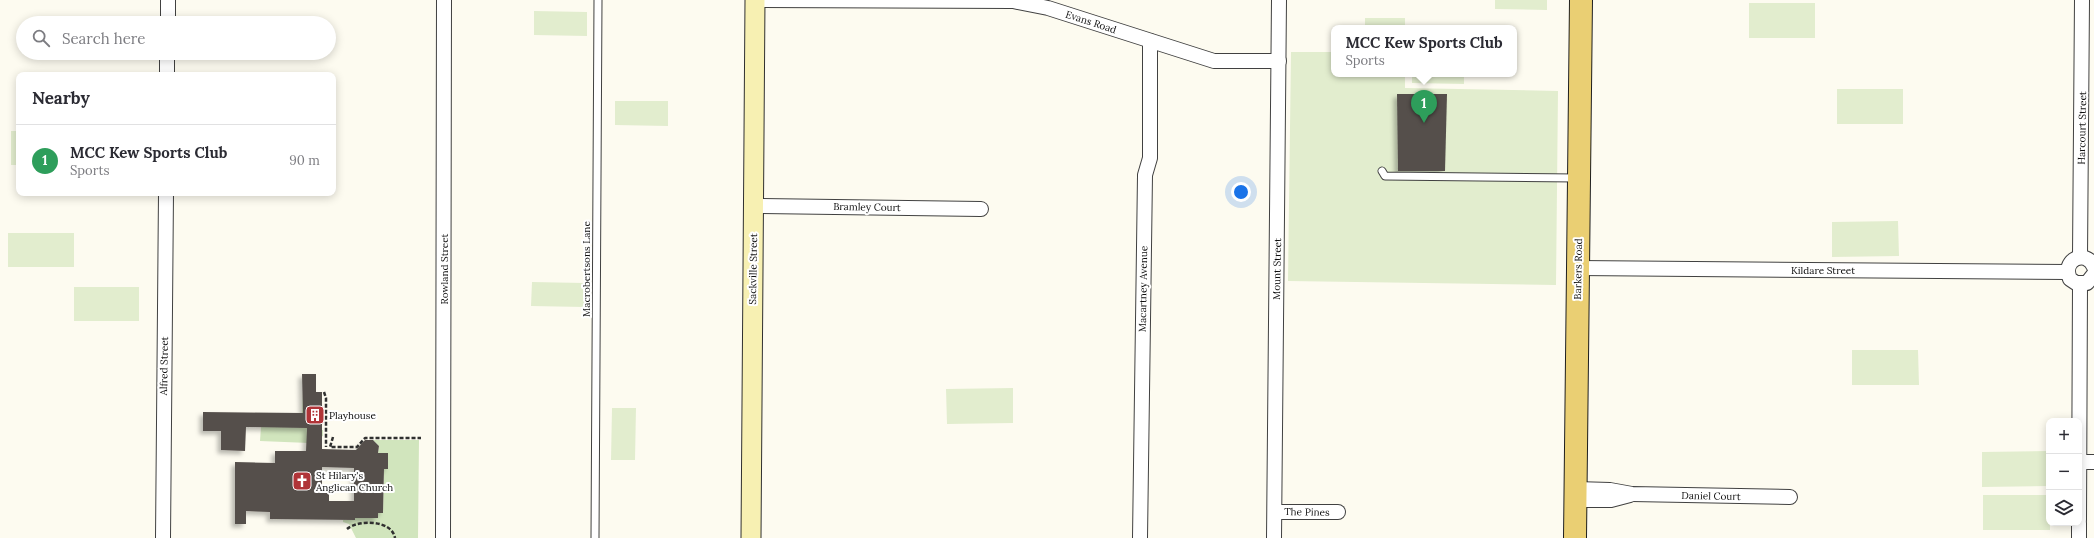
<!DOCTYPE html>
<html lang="en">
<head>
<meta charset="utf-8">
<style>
  :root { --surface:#fff; --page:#f7f7f7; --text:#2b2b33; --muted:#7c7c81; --line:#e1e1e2; --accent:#b03438 }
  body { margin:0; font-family:Lora,serif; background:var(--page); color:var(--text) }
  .controls { position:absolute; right:12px; bottom:12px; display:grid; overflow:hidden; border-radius:8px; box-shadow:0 2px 10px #0003 }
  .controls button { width:36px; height:36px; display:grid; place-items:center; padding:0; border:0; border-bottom:1px solid var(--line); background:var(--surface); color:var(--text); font:20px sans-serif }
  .you { position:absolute; left:1241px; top:192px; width:14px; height:14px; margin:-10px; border:3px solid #fff; border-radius:50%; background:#1a73e8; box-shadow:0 0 0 6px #1a73e833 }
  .badge { display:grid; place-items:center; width:26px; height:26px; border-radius:50%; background:var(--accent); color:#fff; font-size:13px; font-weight:700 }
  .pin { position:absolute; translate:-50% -33px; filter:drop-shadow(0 1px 2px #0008) }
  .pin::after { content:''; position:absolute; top:21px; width:14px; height:12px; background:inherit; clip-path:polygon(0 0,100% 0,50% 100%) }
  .popup { position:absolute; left:1331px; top:25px; width:186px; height:52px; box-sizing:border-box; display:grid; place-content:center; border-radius:8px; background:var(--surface); filter:drop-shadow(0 1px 3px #0005); font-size:13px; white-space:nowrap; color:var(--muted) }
  .popup b { font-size:15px; color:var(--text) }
  .popup::after { content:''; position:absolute; left:50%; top:100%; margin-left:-8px; border:8px solid transparent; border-top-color:var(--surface) }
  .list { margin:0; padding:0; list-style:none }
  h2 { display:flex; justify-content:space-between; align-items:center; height:52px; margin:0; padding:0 16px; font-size:17px }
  h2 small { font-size:13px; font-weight:400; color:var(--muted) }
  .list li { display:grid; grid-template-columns:26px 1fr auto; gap:12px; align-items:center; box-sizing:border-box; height:72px; padding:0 16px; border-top:1px solid var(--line) }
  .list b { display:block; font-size:15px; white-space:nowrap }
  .list p { margin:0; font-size:13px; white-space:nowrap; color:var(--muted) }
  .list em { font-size:13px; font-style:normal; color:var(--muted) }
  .icon { flex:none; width:22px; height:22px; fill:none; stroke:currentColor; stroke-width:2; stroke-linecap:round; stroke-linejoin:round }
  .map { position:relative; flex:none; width:2094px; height:538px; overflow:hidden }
  .search { position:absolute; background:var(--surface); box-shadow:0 2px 10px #0003; left:16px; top:16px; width:320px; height:44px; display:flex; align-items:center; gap:10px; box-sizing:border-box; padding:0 14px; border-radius:22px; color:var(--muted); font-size:15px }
  .panel { position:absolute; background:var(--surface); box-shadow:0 2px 10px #0003; left:16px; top:72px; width:320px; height:124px; border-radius:8px }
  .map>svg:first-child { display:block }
  .green { fill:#d1e5bd }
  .pitch { fill:#e2edce }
  .building { fill:#554f4b; fill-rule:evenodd; filter:url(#shadow) }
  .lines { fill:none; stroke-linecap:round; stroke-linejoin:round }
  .lane-casing { stroke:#414141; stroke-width:9 }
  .street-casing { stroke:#414141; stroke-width:16 }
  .secondary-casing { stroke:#303030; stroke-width:21 }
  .primary-casing { stroke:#1f1f1f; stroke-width:24 }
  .path { stroke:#303030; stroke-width:2.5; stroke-dasharray:4 2; stroke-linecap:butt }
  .lane { stroke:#fff; stroke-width:7 }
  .street { stroke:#fff; stroke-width:14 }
  .secondary { stroke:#f7f0b2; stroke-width:19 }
  .primary { stroke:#eacf73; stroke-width:22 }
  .labels { text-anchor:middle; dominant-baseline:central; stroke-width:4; stroke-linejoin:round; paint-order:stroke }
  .street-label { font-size:10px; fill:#0e0e0e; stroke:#fff }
  .poi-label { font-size:10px; fill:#0e0e0e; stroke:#fff; text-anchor:start }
</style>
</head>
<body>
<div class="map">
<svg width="2094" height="538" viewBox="0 0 2094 538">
  <defs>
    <filter id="shadow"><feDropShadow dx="-3.5" dy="3.5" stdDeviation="2" flood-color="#0004"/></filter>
  </defs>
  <rect width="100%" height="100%" fill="#fdfbf0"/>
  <g class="green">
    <polygon points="303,392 307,392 307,429 323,430 323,436 309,443 260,441 261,427 293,427 293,413 302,413"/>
    <polygon points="373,440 419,440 418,538 356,538 349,524 343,522 343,520 355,520 355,518 378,518 378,513 383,513 384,469 388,469 388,454 378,453 379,446"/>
  </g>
  <g class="pitch">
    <polygon points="1495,0 1547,0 1547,10 1495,9"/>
    <rect x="1749" y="3" width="66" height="35"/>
    <polygon points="534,11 587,12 587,36 534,35"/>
    <rect x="1365" y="18" width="40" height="10"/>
    <polygon points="1291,52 1334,52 1334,74 1405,74 1405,88 1558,91 1556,285 1288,281"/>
    <polygon points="1412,74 1464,74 1464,84 1412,83"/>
    <rect x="1837" y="89" width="66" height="35"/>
    <polygon points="615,101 668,101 668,126 615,125"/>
    <rect x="11" y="131" width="8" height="34"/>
    <polygon points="1898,221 1899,256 1832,257 1832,222"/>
    <rect x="8" y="233" width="66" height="34"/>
    <polygon points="532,282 584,283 584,307 531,306"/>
    <rect x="74" y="287" width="65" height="34"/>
    <polygon points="1852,350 1918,350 1919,385 1852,385"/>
    <polygon points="1013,388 1013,423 947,424 946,389"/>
    <polygon points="612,408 636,408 635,460 611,460"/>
    <polygon points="2048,451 2049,486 1982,487 1982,452"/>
    <polygon points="1983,495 2049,495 2050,530 1983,530"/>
  </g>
  <g class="building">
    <polygon points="1397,94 1447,94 1445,171 1398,171"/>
    <path d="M302,374H316V392H322V449L356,450L365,440H373L379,446L378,453H388V469H384L383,513H378V518H355V520L270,519V512L246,511V524H235V462L275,463V451H306L307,428L246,427L245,451L221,450V431H203V412L303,413ZM322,467L354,468V501H329V493H322Z"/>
  </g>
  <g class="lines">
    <defs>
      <g id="lane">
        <polyline points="1382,171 1385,176 1577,178"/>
        <polyline points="595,538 598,0"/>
      </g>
      <g id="street">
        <polyline points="755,0 1013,1 1048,8 1214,61 1279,61"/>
        <polyline points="168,23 168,0"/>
        <polyline points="167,75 167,53"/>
        <polyline points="754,206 981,209"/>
        <polyline points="2080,257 2082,0"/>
        <path d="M2094,267C2086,248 2061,260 2070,279L2076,283H2087L2094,274"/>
        <polyline points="1578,268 2067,272"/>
        <polyline points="2080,462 2094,462"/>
        <polyline points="1576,489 1610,490 1632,494 1790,497"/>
        <polyline points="1576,500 1611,500 1630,495"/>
        <polyline points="1275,512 1338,512"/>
        <polyline points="2079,520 2080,284"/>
        <polyline points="163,538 166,193"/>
        <polyline points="443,538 444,0"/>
        <polyline points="1140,538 1145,175 1150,158 1150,41"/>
        <polyline points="1274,538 1279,0"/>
        <polyline points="2079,538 2079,523"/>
      </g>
      <polyline id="secondary" points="751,538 755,0"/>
      <polyline id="primary" points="1575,538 1581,0"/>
    </defs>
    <use href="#lane" class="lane-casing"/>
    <use href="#street" class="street-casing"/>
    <use href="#secondary" class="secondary-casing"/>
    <use href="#primary" class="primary-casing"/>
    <g class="path">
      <polyline points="324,392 326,398 326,447"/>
      <polyline points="333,437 330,447 357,447 365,438 421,438"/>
      <path d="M347,529C359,519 392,520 395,538"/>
    </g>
    <use href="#lane" class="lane"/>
    <use href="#street" class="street"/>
    <use href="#secondary" class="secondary"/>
    <use href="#primary" class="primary"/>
  </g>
  <defs>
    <symbol id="building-square" viewBox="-11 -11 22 22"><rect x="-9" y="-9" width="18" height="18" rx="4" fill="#b03438" stroke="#fff"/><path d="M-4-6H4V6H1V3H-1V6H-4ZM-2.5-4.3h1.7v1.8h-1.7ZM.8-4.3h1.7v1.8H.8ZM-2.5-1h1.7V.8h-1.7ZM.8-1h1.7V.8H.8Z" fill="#fff"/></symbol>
    <symbol id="church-square" viewBox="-11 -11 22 22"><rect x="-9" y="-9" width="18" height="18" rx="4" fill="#b03438" stroke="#fff"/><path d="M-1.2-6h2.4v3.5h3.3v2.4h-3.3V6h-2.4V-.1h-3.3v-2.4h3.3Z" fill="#fff"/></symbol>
  </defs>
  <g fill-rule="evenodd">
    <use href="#building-square" x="304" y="404" width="22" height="22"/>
    <use href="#church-square" x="291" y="470" width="22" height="22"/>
  </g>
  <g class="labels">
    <g class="street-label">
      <text transform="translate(1091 22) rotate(18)">Evans Road</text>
      <text transform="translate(2082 128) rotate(-89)">Harcourt Street</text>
      <text transform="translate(867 207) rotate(1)">Bramley Court</text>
      <text transform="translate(444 269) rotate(-90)">Rowland Street</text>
      <text transform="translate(586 269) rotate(-90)">Macrobertsons Lane</text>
      <text transform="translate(753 269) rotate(-89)">Sackville Street</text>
      <text transform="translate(1277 269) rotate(-89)">Mount Street</text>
      <text transform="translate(1578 269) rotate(-89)">Barkers Road</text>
      <text x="1823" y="270">Kildare Street</text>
      <text transform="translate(1143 289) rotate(-89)">Macartney Avenue</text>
      <text transform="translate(164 366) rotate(-89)">Alfred Street</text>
      <text transform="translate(1711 496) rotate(1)">Daniel Court</text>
      <text transform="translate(1307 512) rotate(1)">The Pines</text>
    </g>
    <g class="poi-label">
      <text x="329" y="415">Playhouse</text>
      <text x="316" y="475">St Hilary's<tspan x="316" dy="12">Anglican Church</tspan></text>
    </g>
  </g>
</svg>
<div class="controls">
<button>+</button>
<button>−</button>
<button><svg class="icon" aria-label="layers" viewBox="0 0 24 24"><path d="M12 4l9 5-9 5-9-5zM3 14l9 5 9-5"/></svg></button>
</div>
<div class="you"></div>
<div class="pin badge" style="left:1424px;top:123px;background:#2e9e5b">1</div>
<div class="popup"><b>MCC Kew Sports Club</b>Sports</div>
<div class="search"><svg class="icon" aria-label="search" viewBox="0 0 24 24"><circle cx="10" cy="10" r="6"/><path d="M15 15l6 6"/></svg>Search here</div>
<section class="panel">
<h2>Nearby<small></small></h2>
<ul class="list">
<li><span class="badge" style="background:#2e9e5b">1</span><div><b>MCC Kew Sports Club</b><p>Sports</p></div><em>90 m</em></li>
</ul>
</section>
</div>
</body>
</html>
